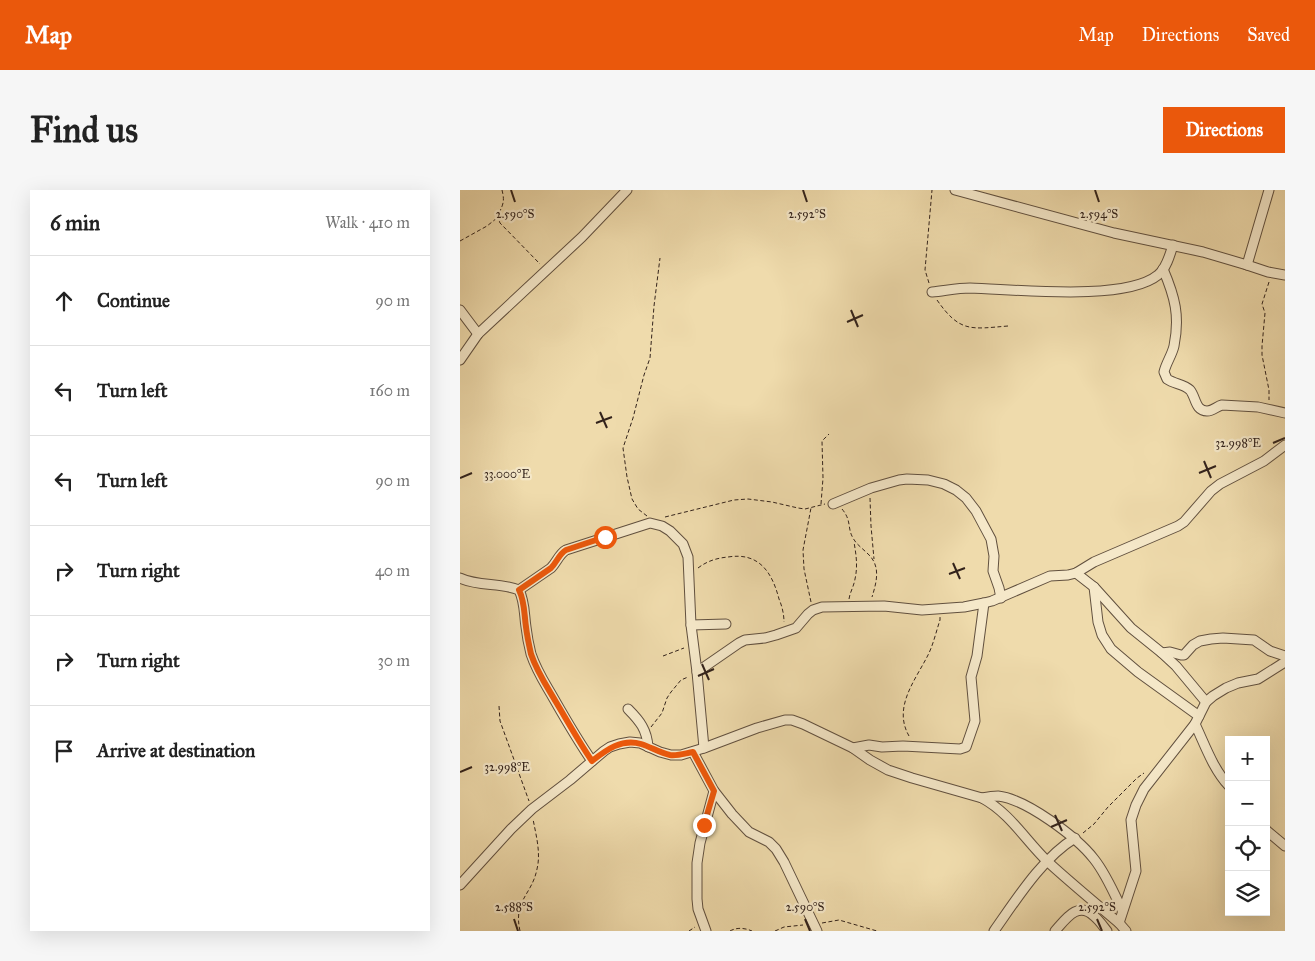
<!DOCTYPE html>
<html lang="en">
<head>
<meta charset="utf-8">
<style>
  :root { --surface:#fff; --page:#f6f6f6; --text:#222; --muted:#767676; --line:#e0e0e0; --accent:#ea580c }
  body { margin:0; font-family:"IM FELL Great Primer",serif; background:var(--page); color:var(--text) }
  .controls { position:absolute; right:15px; bottom:15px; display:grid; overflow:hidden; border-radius:0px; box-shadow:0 5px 20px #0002 }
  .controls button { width:45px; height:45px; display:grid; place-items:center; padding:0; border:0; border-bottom:1px solid var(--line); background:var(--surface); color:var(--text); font:25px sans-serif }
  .stop { position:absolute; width:15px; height:15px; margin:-11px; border:4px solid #ea580c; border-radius:50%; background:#fff }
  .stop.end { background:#ea580c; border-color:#fff; box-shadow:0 1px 5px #0008 }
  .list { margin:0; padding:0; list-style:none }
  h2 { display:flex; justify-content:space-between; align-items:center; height:65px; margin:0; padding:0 20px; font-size:21px }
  h2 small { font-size:16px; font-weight:400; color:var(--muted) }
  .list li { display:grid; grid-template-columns:32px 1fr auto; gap:15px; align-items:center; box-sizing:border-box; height:90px; padding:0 20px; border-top:1px solid var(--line) }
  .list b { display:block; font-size:19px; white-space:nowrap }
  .list em { font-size:16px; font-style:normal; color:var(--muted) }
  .icon { flex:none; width:28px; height:28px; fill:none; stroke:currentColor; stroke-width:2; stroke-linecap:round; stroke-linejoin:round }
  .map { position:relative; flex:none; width:825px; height:741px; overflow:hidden; border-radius:0px }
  header { display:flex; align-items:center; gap:30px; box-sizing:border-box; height:70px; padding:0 25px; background:var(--accent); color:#fff }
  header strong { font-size:24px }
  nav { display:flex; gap:28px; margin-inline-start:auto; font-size:18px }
  .intro { display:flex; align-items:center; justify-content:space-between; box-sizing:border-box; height:120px; padding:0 30px }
  h1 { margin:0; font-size:35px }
  .button { padding:12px 22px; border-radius:0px; background:var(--accent); color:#fff; font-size:18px; font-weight:700 }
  main { display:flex; gap:30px; padding:0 30px }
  aside { flex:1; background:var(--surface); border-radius:0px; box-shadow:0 5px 20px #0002 }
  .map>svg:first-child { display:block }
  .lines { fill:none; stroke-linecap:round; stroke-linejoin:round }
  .minor-casing { stroke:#61503f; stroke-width:11 }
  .path { stroke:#32221b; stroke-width:1; stroke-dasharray:4 2.5; stroke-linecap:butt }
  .minor { stroke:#f5e8c9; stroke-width:9 }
  .route { stroke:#ea580c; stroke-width:6 }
  .ticks { fill:none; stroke:#32221b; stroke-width:2 }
  .ticks-label { font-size:12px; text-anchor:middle; fill:#32221b; stroke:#f5e8c9; stroke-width:4.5; stroke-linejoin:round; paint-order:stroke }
</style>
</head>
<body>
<header>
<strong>Map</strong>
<nav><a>Map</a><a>Directions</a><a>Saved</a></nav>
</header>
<div class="intro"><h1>Find us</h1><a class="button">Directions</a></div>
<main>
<aside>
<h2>6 min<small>Walk · 410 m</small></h2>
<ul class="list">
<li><svg class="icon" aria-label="ahead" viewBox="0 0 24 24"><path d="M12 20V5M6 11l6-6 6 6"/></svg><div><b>Continue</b></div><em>90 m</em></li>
<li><svg class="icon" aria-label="left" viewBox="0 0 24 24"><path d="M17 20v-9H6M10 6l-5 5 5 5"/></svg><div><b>Turn left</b></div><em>160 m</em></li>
<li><svg class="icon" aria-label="left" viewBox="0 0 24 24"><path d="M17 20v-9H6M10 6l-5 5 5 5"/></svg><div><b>Turn left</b></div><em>90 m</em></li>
<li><svg class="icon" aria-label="right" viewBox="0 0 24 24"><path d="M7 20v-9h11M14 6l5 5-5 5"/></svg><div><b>Turn right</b></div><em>40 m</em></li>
<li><svg class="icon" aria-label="right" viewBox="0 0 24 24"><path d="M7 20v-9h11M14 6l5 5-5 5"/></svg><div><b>Turn right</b></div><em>30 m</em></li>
<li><svg class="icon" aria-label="arrive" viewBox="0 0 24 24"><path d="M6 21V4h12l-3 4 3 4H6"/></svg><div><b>Arrive at destination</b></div></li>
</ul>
</aside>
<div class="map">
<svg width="825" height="741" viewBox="0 0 825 741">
  <rect width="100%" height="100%" fill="#efdbac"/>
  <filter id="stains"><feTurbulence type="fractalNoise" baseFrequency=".004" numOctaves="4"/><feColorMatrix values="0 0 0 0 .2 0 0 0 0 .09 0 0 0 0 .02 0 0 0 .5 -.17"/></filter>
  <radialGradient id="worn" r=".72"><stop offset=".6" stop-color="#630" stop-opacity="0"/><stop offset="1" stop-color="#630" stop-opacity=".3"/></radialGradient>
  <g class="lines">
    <defs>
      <g id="minor">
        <polyline points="495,0 654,43 743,62 787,75 808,82 825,85"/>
        <polyline points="787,75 809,0"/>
        <path d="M703,79C715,107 720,126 714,156C712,165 706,173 704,182L707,189C714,194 724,194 730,200C736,207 735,221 747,221C753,221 757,216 762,215L798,217L825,223"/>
        <path d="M472,102C484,101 497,98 510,98C553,99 665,112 698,85C706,79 710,65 713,55"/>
        <polyline points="0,120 18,144"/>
        <polyline points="0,170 18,144 122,47 167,0"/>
        <polyline points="373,314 411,298 439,290 447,289 468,290 484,294 496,300 506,308 516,321 531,349 534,366 533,381 539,398 541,408"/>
        <polyline points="616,383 634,397 671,438 702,463 716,476 746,512"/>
        <path d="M0,388C19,397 40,392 59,400C65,412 64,424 66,437C67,446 69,456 71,464C77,482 85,493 94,509C106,530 118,551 132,571"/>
        <polyline points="634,397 638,432 642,445 651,459 678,482 739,526"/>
        <path d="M59,400L91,378C97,372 99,364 106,360L190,333L202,336L210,341L223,354L228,367L231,435L237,482L244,558"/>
        <polyline points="231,435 266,434"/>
        <polyline points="702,463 710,462 721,465 724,465 733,455 740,451 751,449 763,448 794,450 810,461 825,466"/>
        <polyline points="237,482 279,453 285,450 305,448 316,445 336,438 348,424 353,420 362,417 424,416 462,420 504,417 524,413 532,411 590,386 608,385 616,383 634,372 718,336 724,332 751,301 760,294 804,271 825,255"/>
        <path d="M168,519C180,531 187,540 188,557"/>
        <path d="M735,534C745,555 753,579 769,596"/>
        <polyline points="393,558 409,555 422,557 443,556 500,559 506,557 515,531 511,487 517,466 524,413"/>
        <polyline points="233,562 254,601 272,624 289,642 309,652 316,659 324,672 357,741"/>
        <path d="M522,608C527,607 532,606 538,606C566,609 617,647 634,669C646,684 654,703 662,720"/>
        <polyline points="806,640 825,656"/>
        <path d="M0,695L51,639L72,619L110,590L144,561L150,557L159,554L170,552L180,553L200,562L211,565H221L244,558L297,538L325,530H332L343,534L393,558L410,570L428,580L452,588L522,608C550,623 566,651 588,672C611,693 635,713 659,733L666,741"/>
        <polyline points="659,733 676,681 671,630 676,615 684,599 735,534 746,512 753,506 766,498 778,493 798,489 825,472"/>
        <polyline points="246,741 238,719 237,709 237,673 240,653 254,601"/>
        <path d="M534,741C556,710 582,668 615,648"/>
        <path d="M595,741C605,730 618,710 634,726C639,730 643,736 647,741"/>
      </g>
    </defs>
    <use href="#minor" class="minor-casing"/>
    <g class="path">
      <path d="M42,0C43,4 44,9 43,13C41,22 36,23 40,33L80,74"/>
      <polyline points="0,51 27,36 37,28"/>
      <polyline points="809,92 802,114 805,123 802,156 802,165 809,200 809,210"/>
      <polyline points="469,93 465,80 472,0"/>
      <path d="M477,110C500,143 511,139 548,136"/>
      <polyline points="410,308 411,336 414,369"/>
      <polyline points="361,314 363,288 362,251 369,244"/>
      <path d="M382,319C392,331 387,338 393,348C396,354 402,358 407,363C421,375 417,391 412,407"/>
      <polyline points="187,326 178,319 172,309 167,287 163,258 173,228 184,185 190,168 194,116 200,68"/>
      <polyline points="205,327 274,310 288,309 312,312 338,318 345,319 365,314"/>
      <path d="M238,378C247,371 257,368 268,367C299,362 312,382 319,409C322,416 324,424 324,432"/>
      <path d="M389,409C390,402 394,396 395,389C398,376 396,364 394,352"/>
      <polyline points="351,412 344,379 343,360 351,318"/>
      <polyline points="203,466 224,458"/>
      <polyline points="39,516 40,531 69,611"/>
      <polyline points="191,537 202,523 207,508 211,502 221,490 228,487"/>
      <path d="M449,546C433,518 454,492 467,467C473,456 476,442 480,430V427"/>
      <polyline points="623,643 634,634 648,617 677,588 684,583"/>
      <polyline points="362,733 379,730 417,741"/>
      <path d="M60,741C53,710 72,705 77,679C81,663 76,645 73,629"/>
      <polyline points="229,741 235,737"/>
      <path d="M270,741C277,737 285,738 292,741"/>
      <polyline points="315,741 324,737 343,735"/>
    </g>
    <use href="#minor" class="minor"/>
  </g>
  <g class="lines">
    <path class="route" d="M145,347L106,360C99,364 97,372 91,378L59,400C65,412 64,424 66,437C67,446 69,455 71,464C77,482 86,495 96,512C108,532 119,552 132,571C146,560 162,548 181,554C191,557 200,563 210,565C218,566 226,563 233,562L254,601L244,635"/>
  </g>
  <path class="ticks" d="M51,0L55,12M343,0L347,12M635,0L639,12M391,120L398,137M387,132L403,125M140,222L147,238M136,233L152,227M813,253L825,248M744,271L751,288M739,283L756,276M0,288L12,283M493,373L500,389M489,384L505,378M242,474L249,490M238,486L254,479M0,582L12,577M595,625L602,641M591,637L607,630M54,729L58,741M345,729L350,741M637,729L642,741"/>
  <g class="ticks-label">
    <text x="55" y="28">2.590°S</text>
    <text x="347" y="28">2.592°S</text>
    <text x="639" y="28">2.594°S</text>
    <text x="778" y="257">32.998°E</text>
    <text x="47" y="288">33.000°E</text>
    <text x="47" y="581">32.998°E</text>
    <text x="54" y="721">2.588°S</text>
    <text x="345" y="721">2.590°S</text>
    <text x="637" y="721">2.592°S</text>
  </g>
  <rect width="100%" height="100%" filter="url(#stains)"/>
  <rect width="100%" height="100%" fill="url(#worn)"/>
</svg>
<div class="controls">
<button>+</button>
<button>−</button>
<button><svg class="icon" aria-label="locate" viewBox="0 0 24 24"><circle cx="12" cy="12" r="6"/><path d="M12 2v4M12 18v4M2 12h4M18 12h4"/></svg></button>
<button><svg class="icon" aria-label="layers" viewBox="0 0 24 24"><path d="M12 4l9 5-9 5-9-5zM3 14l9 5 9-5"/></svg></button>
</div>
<div class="stop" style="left:145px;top:347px"></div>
<div class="stop end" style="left:244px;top:635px"></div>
</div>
</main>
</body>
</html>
